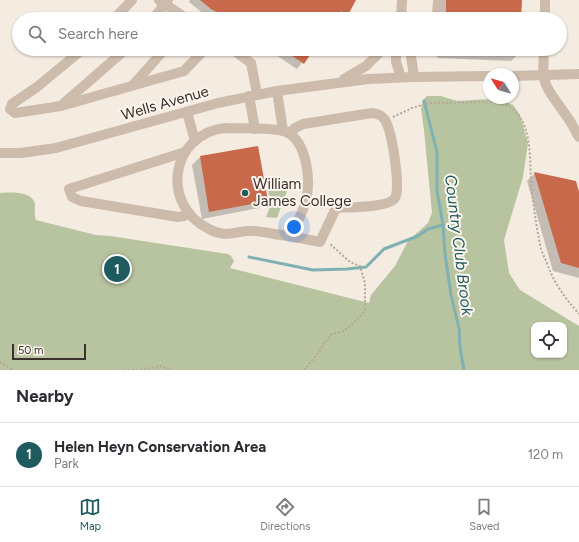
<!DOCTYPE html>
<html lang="en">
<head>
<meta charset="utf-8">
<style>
  :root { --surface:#fff; --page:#f2f2f3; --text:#2b2b33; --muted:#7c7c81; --line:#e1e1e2; --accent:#1f5a5e }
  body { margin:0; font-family:Figtree,sans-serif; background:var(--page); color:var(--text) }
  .controls { position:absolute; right:12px; bottom:12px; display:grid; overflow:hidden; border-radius:8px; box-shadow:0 1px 3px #0004 }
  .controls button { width:36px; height:36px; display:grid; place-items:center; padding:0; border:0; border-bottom:1px solid var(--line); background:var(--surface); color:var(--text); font:20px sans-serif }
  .compass { position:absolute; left:483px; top:68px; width:36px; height:36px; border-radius:50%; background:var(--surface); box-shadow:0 1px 3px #0004; rotate:307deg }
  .scale { position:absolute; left:12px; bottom:10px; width:74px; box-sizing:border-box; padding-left:4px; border:2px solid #3b302b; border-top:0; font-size:11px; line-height:14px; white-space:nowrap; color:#3b302b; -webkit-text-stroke:3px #fbf5ee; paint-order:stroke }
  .you { position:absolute; left:294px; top:227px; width:14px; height:14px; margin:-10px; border:3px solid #fff; border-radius:50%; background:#1a73e8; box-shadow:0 0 0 6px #1a73e833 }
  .badge { display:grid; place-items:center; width:26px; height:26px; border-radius:50%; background:var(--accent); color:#fff; font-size:13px; font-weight:700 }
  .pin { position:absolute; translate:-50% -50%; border:2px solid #fff; box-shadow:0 1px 4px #0006 }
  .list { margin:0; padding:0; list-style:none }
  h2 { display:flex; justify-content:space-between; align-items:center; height:52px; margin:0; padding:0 16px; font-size:17px }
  h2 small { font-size:13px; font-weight:400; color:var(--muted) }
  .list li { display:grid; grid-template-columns:26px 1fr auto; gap:12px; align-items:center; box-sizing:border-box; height:64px; padding:0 16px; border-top:1px solid var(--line) }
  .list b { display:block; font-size:15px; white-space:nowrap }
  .list p { margin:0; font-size:13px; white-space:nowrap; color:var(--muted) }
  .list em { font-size:13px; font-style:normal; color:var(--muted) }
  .icon { flex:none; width:22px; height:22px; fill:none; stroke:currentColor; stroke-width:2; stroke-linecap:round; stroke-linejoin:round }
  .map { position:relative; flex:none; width:579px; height:370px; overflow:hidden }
  .search { position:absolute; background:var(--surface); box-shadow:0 1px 3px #0004; left:12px; right:12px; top:12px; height:44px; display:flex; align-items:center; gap:10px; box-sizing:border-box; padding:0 14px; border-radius:22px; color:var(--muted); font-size:15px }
  .sheet { height:116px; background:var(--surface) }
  nav { display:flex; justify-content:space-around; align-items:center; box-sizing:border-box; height:56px; border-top:1px solid var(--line); background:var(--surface); font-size:11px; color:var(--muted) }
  nav a { display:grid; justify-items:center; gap:2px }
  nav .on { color:var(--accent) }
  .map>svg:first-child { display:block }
  .green { fill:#b8c4a0; fill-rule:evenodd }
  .shadow { fill:#0003 }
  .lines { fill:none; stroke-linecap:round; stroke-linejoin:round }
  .stream { stroke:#7fb0b2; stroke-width:3 }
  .building { fill:#c8694b }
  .path { stroke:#b9a596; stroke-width:2; stroke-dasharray:2 2; stroke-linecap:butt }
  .minor { stroke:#cdbbac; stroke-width:10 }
  .poi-dot { fill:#1f5a5e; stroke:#fbf5ee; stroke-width:1.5 }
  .labels { text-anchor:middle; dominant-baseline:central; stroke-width:4; stroke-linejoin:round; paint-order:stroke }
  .street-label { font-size:15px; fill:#3b302b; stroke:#fbf5ee }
  .poi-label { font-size:15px; fill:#3b302b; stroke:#fbf5ee; text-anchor:start }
  .water-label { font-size:16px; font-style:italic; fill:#1f5a5e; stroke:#fbf5ee }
</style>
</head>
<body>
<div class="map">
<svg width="579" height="370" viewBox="0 0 579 370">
  <rect width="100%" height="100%" fill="#f4ebe1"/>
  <g class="green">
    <path d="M427,96H441L457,101L489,99L505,101L513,105L520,115L528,143L523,177L504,240L509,273L520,290L579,326V370H0V193C10,192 33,191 35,204C35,209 34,215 36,220L96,235L110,236L228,254L231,256L234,261L230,268L369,303L371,295L395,266L408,241L428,223L432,213L424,130L421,108L423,100ZM534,325H564V355H534Z"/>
    <polygon points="278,181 283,185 288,188 277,218 266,217 274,198 269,195 267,182"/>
  </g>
  <g class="shadow">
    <polygon points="190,0 355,0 347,14 342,19 336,17 334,19 214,19 205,15 189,2"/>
    <polygon points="439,0 521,0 520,19 438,19"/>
    <polygon points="267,49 313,49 297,69"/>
    <polygon points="438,49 519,49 519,53 511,61 437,58"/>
    <polygon points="257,147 267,200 259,208 202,219 192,165 200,157"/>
    <polygon points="535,173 579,196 579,278 553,271 527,181"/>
  </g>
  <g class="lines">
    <g class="stream">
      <polyline points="424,101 437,152 437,191 443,225 445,254 451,295 459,328 460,348 464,370"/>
      <polyline points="249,257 313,270 347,269 366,267 384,249 418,236 428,229 443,225"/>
    </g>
  </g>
  <g class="building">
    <polygon points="200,0 356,0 348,15 341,11 336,19 231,19 211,9"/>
    <polygon points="446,0 522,0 521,19 446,19"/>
    <polygon points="282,49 314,49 304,64"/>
    <polygon points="445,49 520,49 520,53 445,51"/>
    <polygon points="258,146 268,201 209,212 200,156"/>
    <polygon points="534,172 576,181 579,192 579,268 561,263"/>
  </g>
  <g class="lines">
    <g class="path">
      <path d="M393,117L412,108L429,103L498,102C537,112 528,162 532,192C534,211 537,230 541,249C543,255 546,260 548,266C555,285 566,299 579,314"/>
      <polyline points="0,362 13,370"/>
      <polyline points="124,370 141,370 160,366 172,370"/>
      <polyline points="304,370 319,352 324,343 332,334 342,332 354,323 365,311 365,283 360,266 350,262 330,244"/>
    </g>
    <g class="minor">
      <polyline points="159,0 187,19"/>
      <polyline points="437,15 438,0"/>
      <polyline points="114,19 132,0"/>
      <polyline points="153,19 168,0"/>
      <polyline points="401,19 402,0"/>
      <polyline points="545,19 545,0"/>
      <polyline points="83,49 37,87 12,104 10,109 15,113 61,106 184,71 205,49"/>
      <polyline points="232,49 251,63 257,94"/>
      <polyline points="396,49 396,62 401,77"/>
      <polyline points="410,49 414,77"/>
      <polyline points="544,49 543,75 546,85 551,94 570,121 579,137"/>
      <polyline points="513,76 579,74"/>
      <polyline points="344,79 366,66 383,49"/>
      <polyline points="133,85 165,49"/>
      <polyline points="277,91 283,131"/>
      <polyline points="249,96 255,129"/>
      <polyline points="63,104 126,49"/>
      <polyline points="187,112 195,141"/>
      <path d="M225,128C241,129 270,127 284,131C307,139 311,180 306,200C303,213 296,225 290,236C278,235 265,232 253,231C235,230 228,239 209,229C160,205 170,134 225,128Z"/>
      <path d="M289,133L295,128L303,124L372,113C378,114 382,115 385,120C392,131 401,188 395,198C389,208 347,207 336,208L320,242L290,236"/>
      <polyline points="185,152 69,189 72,197 81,201 178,217 184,216 189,213"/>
      <polyline points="0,153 21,153 56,148 218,103 277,91 368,79 414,77 489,76"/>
    </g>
  </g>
  <circle class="poi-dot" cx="245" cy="193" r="4"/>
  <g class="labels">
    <g class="street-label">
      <text transform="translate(165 103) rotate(-16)">Wells Avenue</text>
    </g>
    <g class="poi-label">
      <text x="253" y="184">William<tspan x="253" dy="17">James College</tspan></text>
    </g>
    <g class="water-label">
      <text transform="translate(459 245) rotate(83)">Country Club Brook</text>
    </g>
  </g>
</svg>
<div class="controls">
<button><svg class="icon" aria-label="locate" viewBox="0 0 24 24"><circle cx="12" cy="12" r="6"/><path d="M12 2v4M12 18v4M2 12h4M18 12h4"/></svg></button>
</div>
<svg class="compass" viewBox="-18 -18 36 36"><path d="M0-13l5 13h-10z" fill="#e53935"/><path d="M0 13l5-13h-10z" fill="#7c7c81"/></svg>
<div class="scale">50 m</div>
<div class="you"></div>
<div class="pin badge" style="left:117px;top:269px">1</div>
<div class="search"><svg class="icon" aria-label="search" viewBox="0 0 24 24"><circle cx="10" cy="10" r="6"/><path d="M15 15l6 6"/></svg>Search here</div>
</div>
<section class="sheet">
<h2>Nearby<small></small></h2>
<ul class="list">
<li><span class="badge">1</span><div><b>Helen Heyn Conservation Area</b><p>Park</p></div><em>120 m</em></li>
</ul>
</section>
<nav>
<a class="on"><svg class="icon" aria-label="map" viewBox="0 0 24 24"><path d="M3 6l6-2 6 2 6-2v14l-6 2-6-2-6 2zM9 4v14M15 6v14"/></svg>Map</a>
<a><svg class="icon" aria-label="directions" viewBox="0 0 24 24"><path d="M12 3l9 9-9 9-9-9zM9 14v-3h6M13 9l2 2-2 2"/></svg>Directions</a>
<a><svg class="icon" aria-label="saved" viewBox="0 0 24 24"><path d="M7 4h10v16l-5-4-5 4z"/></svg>Saved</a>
</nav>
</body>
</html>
